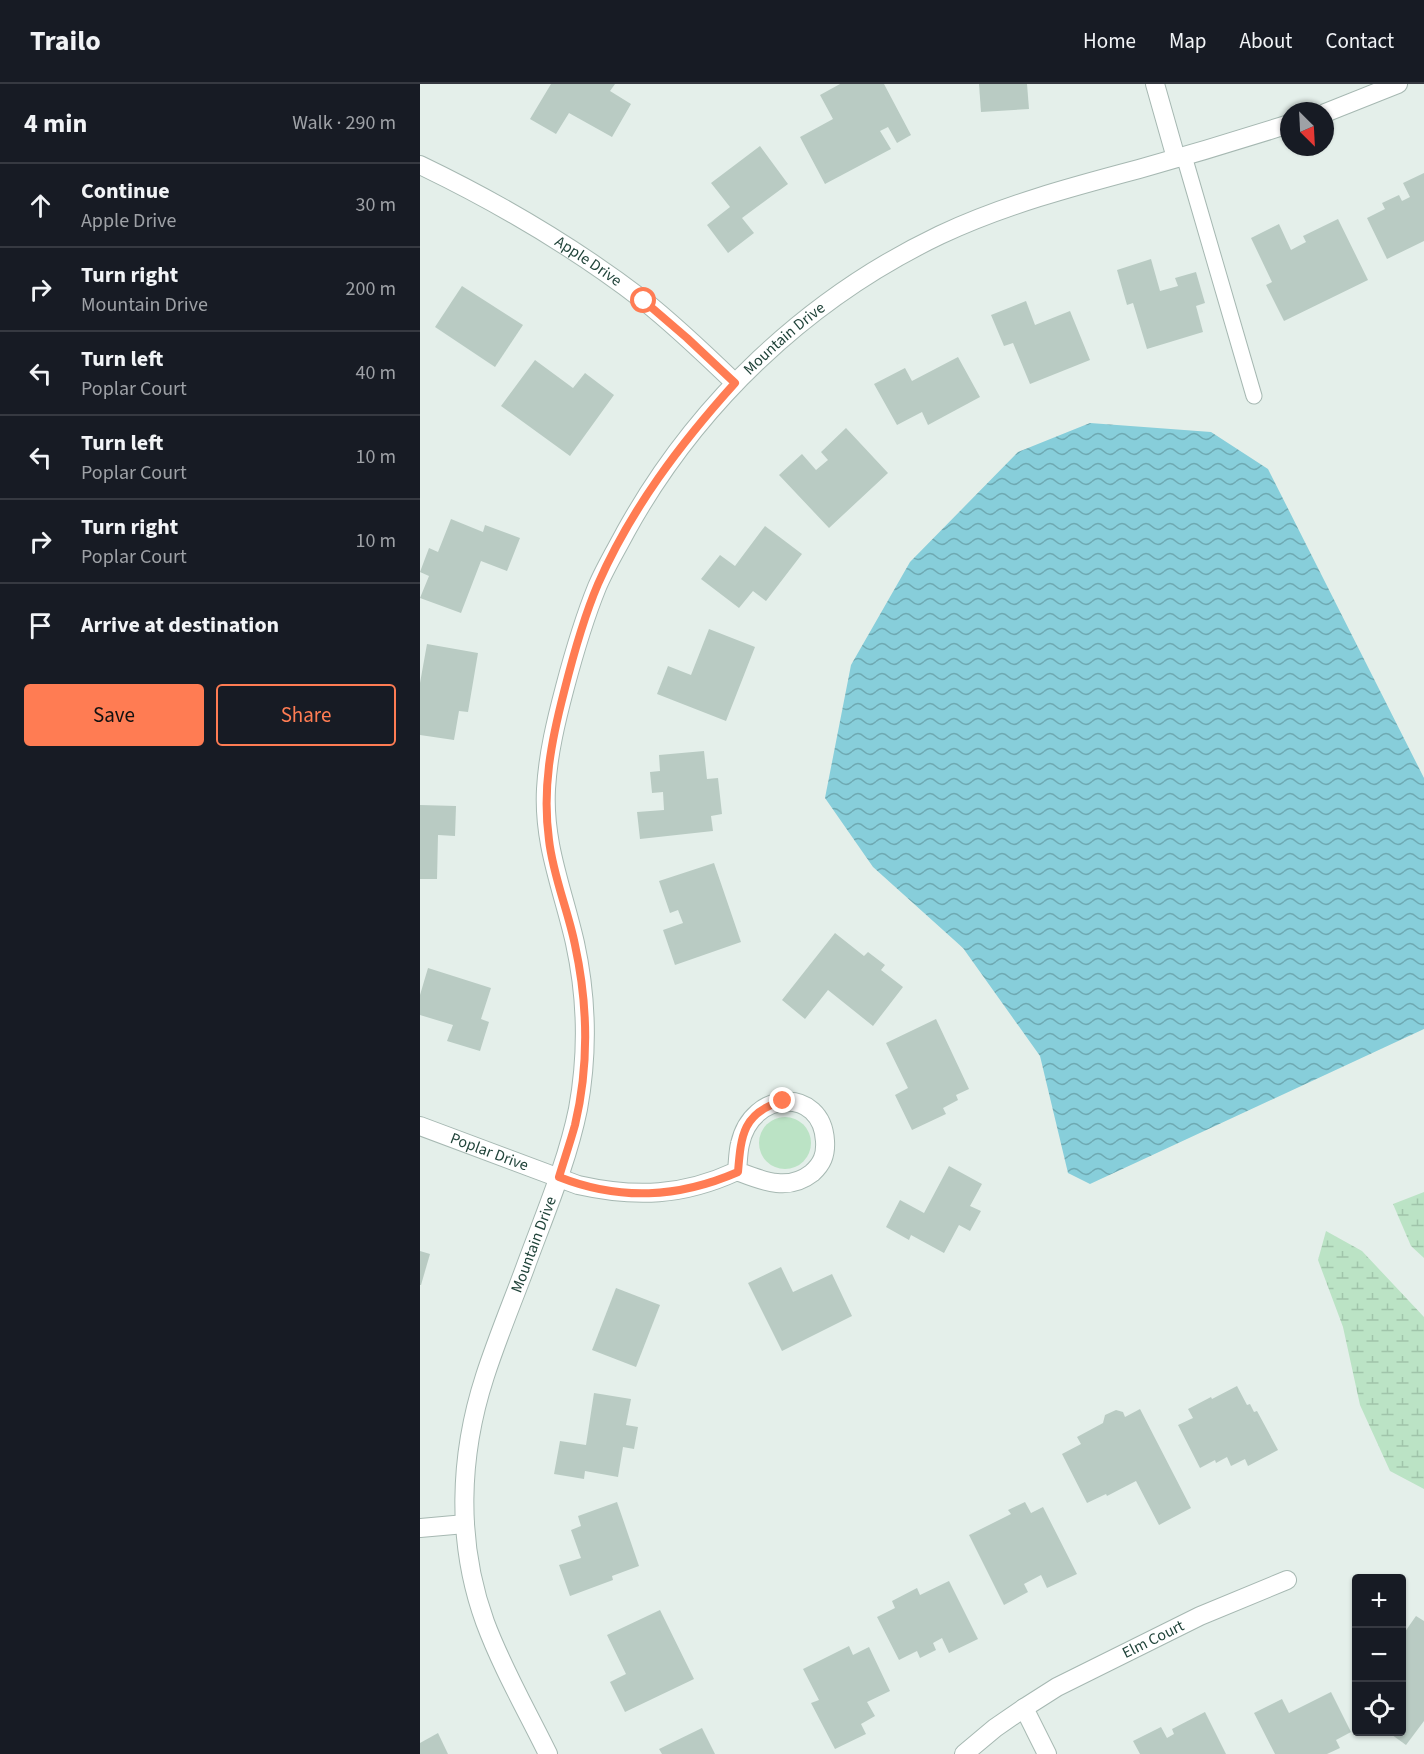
<!DOCTYPE html>
<html lang="en">
<head>
<meta charset="utf-8">
<style>
  :root { --surface:#171b24; --page:#242831; --text:#f1f3f6; --muted:#9ea1a6; --line:#363941; --accent:#ff7c53 }
  body { margin:0; font-family:"Source Sans 3",sans-serif; background:var(--page); color:var(--text) }
  .controls { position:absolute; right:18px; bottom:18px; display:grid; overflow:hidden; border-radius:6px; box-shadow:0 2px 4px #0004 }
  .controls button { width:54px; height:54px; display:grid; place-items:center; padding:0; border:0; border-bottom:2px solid var(--line); background:var(--surface); color:var(--text); font:30px sans-serif }
  .compass { position:absolute; left:860px; top:18px; width:54px; height:54px; border-radius:50%; background:var(--surface); box-shadow:0 2px 4px #0004; rotate:156deg }
  .stop { position:absolute; width:18px; height:18px; margin:-14px; border:4px solid #ff7c53; border-radius:50%; background:#fff }
  .stop.end { background:#ff7c53; border-color:#fff; box-shadow:0 2px 6px #0008 }
  .list { margin:0; padding:0; list-style:none }
  h2 { display:flex; justify-content:space-between; align-items:center; height:78px; margin:0; padding:0 24px; font-size:26px }
  h2 small { font-size:20px; font-weight:400; color:var(--muted) }
  .list li { display:grid; grid-template-columns:39px 1fr auto; gap:18px; align-items:center; box-sizing:border-box; height:84px; padding:0 24px; border-top:2px solid var(--line) }
  .list b { display:block; font-size:22px; white-space:nowrap }
  .list p { margin:0; font-size:20px; white-space:nowrap; color:var(--muted) }
  .list em { font-size:20px; font-style:normal; color:var(--muted) }
  .actions { display:flex; gap:12px; padding:18px 24px }
  .actions a { flex:1; padding:14px 0; border:2px solid var(--accent); border-radius:6px; text-align:center; font-size:21px; color:var(--accent) }
  .actions .main { background:var(--accent); color:#111 }
  .icon { flex:none; width:33px; height:33px; fill:none; stroke:currentColor; stroke-width:2; stroke-linecap:round; stroke-linejoin:round }
  .map { position:relative; flex:none; width:1004px; height:1670px; overflow:hidden }
  header { display:flex; align-items:center; gap:36px; box-sizing:border-box; height:84px; padding:0 30px; background:var(--surface); border-bottom:2px solid var(--line) }
  header strong { font-size:28px }
  nav { display:flex; gap:33px; margin-inline-start:auto; font-size:21px }
  main { display:flex }
  aside { flex:1; background:var(--surface) }
  .map>svg:first-child { display:block }
  .grass { fill:#bbe3c5 }
  .wetland { fill:url(#wetland-marsh) }
  .water { fill:url(#water-waves) }
  .building { fill:#b9cbc3 }
  .lines { fill:none; stroke-linecap:round; stroke-linejoin:round }
  .lane-casing { stroke:#a6b8b2; stroke-width:17 }
  .street-casing { stroke:#a6b8b2; stroke-width:20 }
  .lane { stroke:#fff; stroke-width:15 }
  .street { stroke:#fff; stroke-width:18 }
  .route { stroke:#ff7c53; stroke-width:8 }
  .labels { text-anchor:middle; dominant-baseline:central; stroke-width:5; stroke-linejoin:round; paint-order:stroke }
  .street-label { font-size:16px; fill:#21443a; stroke:#f6fbf8 }
</style>
</head>
<body>
<header>
<strong>Trailo</strong>
<nav><a>Home</a><a>Map</a><a>About</a><a>Contact</a></nav>
</header>
<main>
<aside>
<h2>4 min<small>Walk · 290 m</small></h2>
<ul class="list">
<li><svg class="icon" aria-label="ahead" viewBox="0 0 24 24"><path d="M12 20V5M6 11l6-6 6 6"/></svg><div><b>Continue</b><p>Apple Drive</p></div><em>30 m</em></li>
<li><svg class="icon" aria-label="right" viewBox="0 0 24 24"><path d="M7 20v-9h11M14 6l5 5-5 5"/></svg><div><b>Turn right</b><p>Mountain Drive</p></div><em>200 m</em></li>
<li><svg class="icon" aria-label="left" viewBox="0 0 24 24"><path d="M17 20v-9H6M10 6l-5 5 5 5"/></svg><div><b>Turn left</b><p>Poplar Court</p></div><em>40 m</em></li>
<li><svg class="icon" aria-label="left" viewBox="0 0 24 24"><path d="M17 20v-9H6M10 6l-5 5 5 5"/></svg><div><b>Turn left</b><p>Poplar Court</p></div><em>10 m</em></li>
<li><svg class="icon" aria-label="right" viewBox="0 0 24 24"><path d="M7 20v-9h11M14 6l5 5-5 5"/></svg><div><b>Turn right</b><p>Poplar Court</p></div><em>10 m</em></li>
<li><svg class="icon" aria-label="arrive" viewBox="0 0 24 24"><path d="M6 21V4h12l-3 4 3 4H6"/></svg><div><b>Arrive at destination</b></div></li>
</ul>
<div class="actions"><a class="main">Save</a><a>Share</a></div>
</aside>
<div class="map">
<svg width="1004" height="1670" viewBox="0 0 1004 1670">
  <defs>
    <pattern id="wetland-marsh" width="20" height="14" patternUnits="userSpaceOnUse" patternTransform="scale(1.5)"><rect width="20" height="14" fill="#bbe3c5"/><path d="M1 5h8M5 5V1M11 12h8M15 12V8" fill="none" stroke="#a0c4aa"/></pattern>
    <pattern id="water-waves" width="16" height="10" patternUnits="userSpaceOnUse" patternTransform="scale(1.5)"><rect width="16" height="10" fill="#87ceda"/><path d="M0 5q4-4 8 0t8 0" fill="none" stroke="#6ea9b2"/></pattern>
  </defs>
  <rect width="100%" height="100%" fill="#e4efea"/>
  <circle class="grass" cx="365" cy="1059" r="26"/>
  <g class="wetland">
    <polygon points="1004,1108 1004,1174 991,1162 973,1120"/>
    <polygon points="906,1147 942,1167 1004,1233 1004,1405 970,1387 940,1321 923,1243 898,1176"/>
  </g>
  <polygon class="water" points="670,339 791,348 848,385 1004,694 1004,945 670,1100 648,1089 620,972 543,864 453,783 405,714 431,581 490,478 598,368"/>
  <g class="building">
    <polygon points="131,0 195,0 190,7 211,20 192,53 149,29 136,50 110,35"/>
    <polygon points="420,0 464,0 491,51 477,59 468,43 460,47 471,65 405,100 380,53 413,35 400,11"/>
    <polygon points="559,0 607,0 609,25 561,28"/>
    <polygon points="340,62 368,100 322,134 334,149 308,169 287,141 310,123 291,99"/>
    <polygon points="1004,89 1004,157 967,175 947,134 965,125 962,119 979,111 982,117 990,113 983,99"/>
    <polygon points="918,135 948,196 864,237 846,201 852,198 831,154 859,140 871,166 886,158 883,152"/>
    <polygon points="731,175 740,207 758,202 755,194 776,188 785,219 776,222 783,248 727,265 713,219 707,221 697,186"/>
    <polygon points="42,202 103,241 75,283 15,243"/>
    <polygon points="606,217 615,241 650,227 670,276 610,300 593,259 584,262 571,231"/>
    <polygon points="538,273 560,313 508,341 502,328 477,341 454,300 485,284 492,297"/>
    <polygon points="115,276 153,304 165,289 194,311 150,372 81,322"/>
    <polygon points="426,344 468,389 409,444 359,391 382,370 396,386 408,376 401,368"/>
    <polygon points="31,435 63,448 65,441 100,454 87,487 61,477 41,529 0,514 9,492 0,488 9,464 18,468"/>
    <polygon points="345,442 382,470 346,517 333,507 319,524 281,495 300,471 315,482"/>
    <polygon points="289,545 335,563 306,637 237,610 248,582 271,591"/>
    <polygon points="7,560 58,569 48,628 39,627 34,656 0,651 0,599"/>
    <polygon points="284,667 287,695 298,694 302,730 291,732 293,747 220,755 217,728 244,726 243,708 232,709 230,688 240,687 239,671"/>
    <polygon points="0,721 36,722 35,752 18,751 17,795 0,795"/>
    <polygon points="294,779 321,858 255,881 243,846 263,839 258,826 250,829 239,797"/>
    <polygon points="415,849 444,872 448,868 465,881 461,886 483,903 453,942 408,906 385,935 362,916"/>
    <polygon points="8,884 71,904 61,935 69,938 60,967 27,957 33,941 0,931 0,911"/>
    <polygon points="516,935 549,1005 536,1011 538,1016 523,1024 526,1030 492,1046 475,1011 488,1004 466,959"/>
    <polygon points="529,1082 562,1100 550,1122 561,1127 550,1147 539,1141 524,1169 491,1151 489,1156 466,1143 480,1116 504,1129"/>
    <polygon points="0,1167 10,1170 1,1201 0,1201"/>
    <polygon points="361,1183 373,1208 412,1190 432,1232 362,1267 328,1199"/>
    <polygon points="196,1204 240,1221 216,1283 172,1266"/>
    <polygon points="817,1302 827,1321 830,1320 834,1328 837,1327 858,1366 828,1382 825,1375 811,1382 807,1373 796,1379 795,1376 780,1384 758,1341 773,1334 768,1325 791,1313 792,1315"/>
    <polygon points="174,1309 211,1315 206,1341 218,1343 214,1365 203,1363 198,1393 165,1387 164,1395 134,1390 140,1357 166,1361"/>
    <polygon points="720,1325 771,1424 739,1441 716,1397 687,1412 686,1410 667,1419 642,1370 661,1360 657,1353 683,1339 685,1331 696,1326 703,1328 705,1333"/>
    <polygon points="197,1418 219,1482 192,1492 193,1496 150,1512 139,1481 161,1474 151,1446 161,1442 158,1432"/>
    <polygon points="605,1418 611,1429 623,1423 657,1490 627,1504 621,1491 604,1500 608,1508 584,1521 549,1451 591,1430 588,1426"/>
    <polygon points="529,1497 558,1555 529,1569 522,1554 513,1559 516,1566 500,1574 497,1567 479,1576 457,1533 475,1524 472,1517 497,1504 500,1511"/>
    <polygon points="240,1526 274,1595 205,1628 190,1598 206,1590 187,1551"/>
    <polygon points="996,1532 1004,1537 1004,1637 986,1661 968,1648 982,1648 982,1568 983,1566 982,1565 982,1552"/>
    <polygon points="429,1562 433,1571 449,1563 470,1607 447,1618 455,1632 441,1640 446,1650 415,1665 391,1619 399,1616 383,1585"/>
    <polygon points="911,1608 931,1648 916,1656 920,1664 907,1670 855,1670 834,1629 862,1615 869,1629"/>
    <polygon points="785,1628 806,1670 720,1670 713,1657 741,1643 747,1654 754,1650 752,1645"/>
    <polygon points="282,1644 295,1670 242,1670 239,1665"/>
    <polygon points="18,1649 28,1670 0,1670 0,1659"/>
  </g>
  <g class="lines">
    <defs>
      <polyline id="lane" points="764,72 834,312"/>
      <g id="street">
        <polyline points="735,0 756,74"/>
        <polyline points="905,29 978,0"/>
        <path id="s1" d="M0,81C79,119 154,163 223,216C256,242 286,271 315,299"/>
        <path id="s2" d="M0,1042L158,1101C216,1114 263,1112 317,1087C343,1097 368,1108 392,1089C402,1080 406,1071 405,1057C402,1003 332,1005 320,1060C318,1068 318,1078 317,1087"/>
        <polyline points="0,1444 45,1440"/>
        <polyline points="604,1624 627,1670"/>
        <path id="s3" d="M128,1670C107,1627 82,1584 65,1538C36,1458 39,1372 65,1292C77,1255 92,1219 105,1184C124,1132 147,1079 158,1025C168,970 167,914 155,859C143,806 123,760 126,705C128,670 136,637 145,603C154,569 164,535 177,503C185,484 196,466 206,447C277,319 388,214 520,151C584,121 651,103 719,85C769,71 819,56 869,40"/>
        <path id="s4" d="M544,1670L575,1644L604,1624L637,1603L780,1532L867,1496"/>
      </g>
    </defs>
    <use href="#lane" class="lane-casing"/>
    <use href="#street" class="street-casing"/>
    <use href="#lane" class="lane"/>
    <use href="#street" class="street"/>
  </g>
  <g class="lines">
    <path class="route" d="M224,217L267,254L315,299C260,360 211,425 178,500C163,535 153,572 144,608C131,658 122,705 129,756C133,792 148,826 155,861C168,921 169,982 155,1041C150,1059 144,1076 139,1093C200,1117 258,1114 318,1088C321,1051 323,1028 363,1017"/>
  </g>
  <g class="labels">
    <g class="street-label">
      <text stroke="none"><textPath href="#s1" startOffset="194">Apple Drive</textPath></text>
      <text stroke="none"><textPath href="#s3" startOffset="1527">Mountain Drive</textPath></text>
      <text stroke="none"><textPath href="#s2" startOffset="74">Poplar Drive</textPath></text>
      <text stroke="none"><textPath href="#s3" startOffset="537">Mountain Drive</textPath></text>
      <text stroke="none"><textPath href="#s4" startOffset="222">Elm Court</textPath></text>
    </g>
  </g>
</svg>
<div class="controls">
<button>+</button>
<button>−</button>
<button><svg class="icon" aria-label="locate" viewBox="0 0 24 24"><circle cx="12" cy="12" r="6"/><path d="M12 2v4M12 18v4M2 12h4M18 12h4"/></svg></button>
</div>
<svg class="compass" viewBox="-18 -18 36 36"><path d="M0-13l5 13h-10z" fill="#e53935"/><path d="M0 13l5-13h-10z" fill="#9ea1a6"/></svg>
<div class="stop" style="left:224px;top:217px"></div>
<div class="stop end" style="left:363px;top:1017px"></div>
</div>
</main>
</body>
</html>
